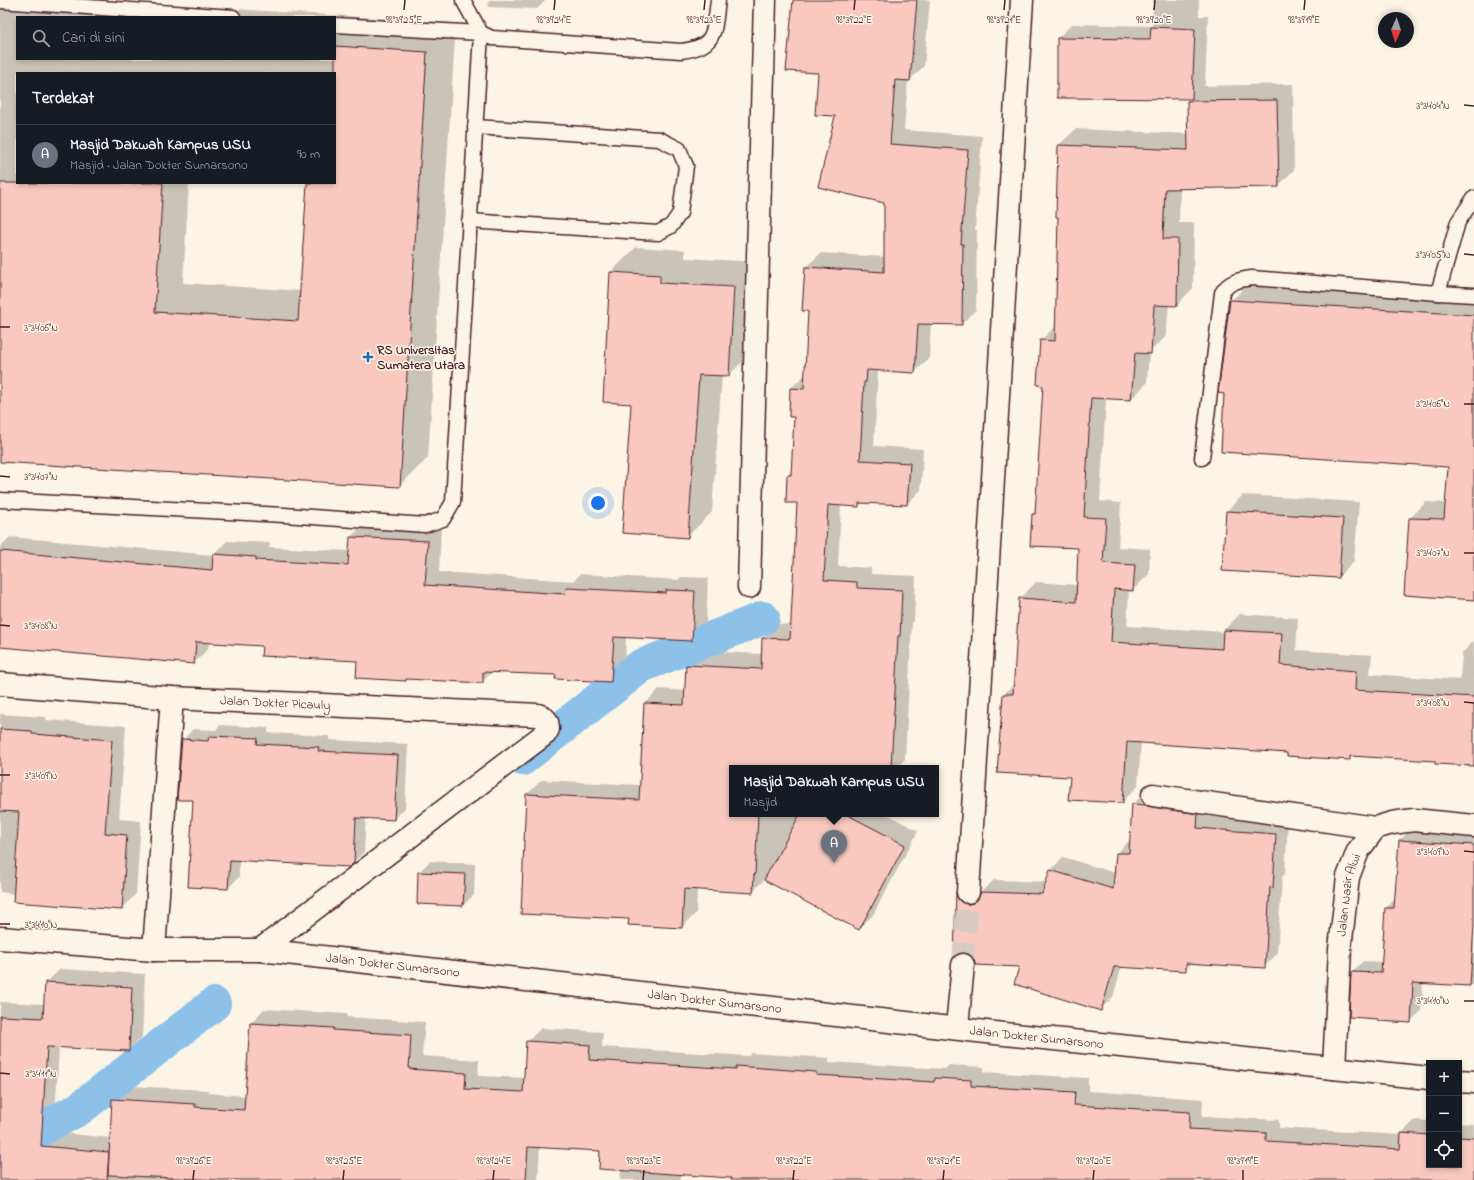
<!DOCTYPE html>
<html lang="id">
<head>
<meta charset="utf-8">
<style>
  :root { --surface:#171b24; --page:#20242c; --text:#f1f3f6; --muted:#9ea1a6; --line:#363941; --accent:#1f6fb2 }
  body { margin:0; font-family:"Indie Flower",sans-serif; background:var(--page); color:var(--text) }
  .controls { position:absolute; right:12px; bottom:12px; display:grid; overflow:hidden; border-radius:0px; box-shadow:0 2px 6px #0003 }
  .controls button { width:36px; height:36px; display:grid; place-items:center; padding:0; border:0; border-bottom:1px solid var(--line); background:var(--surface); color:var(--text); font:20px sans-serif }
  .compass { position:absolute; left:1378px; top:12px; width:36px; height:36px; border-radius:50%; background:var(--surface); box-shadow:0 2px 6px #0003; rotate:183deg }
  .you { position:absolute; left:598px; top:503px; width:14px; height:14px; margin:-10px; border:3px solid #fff; border-radius:50%; background:#1a73e8; box-shadow:0 0 0 6px #1a73e833 }
  .badge { display:grid; place-items:center; width:26px; height:26px; border-radius:50%; background:var(--accent); color:#fff; font-size:13px; font-weight:700 }
  .pin { position:absolute; translate:-50% -33px; filter:drop-shadow(0 1px 2px #0008) }
  .pin::after { content:''; position:absolute; top:21px; width:14px; height:12px; background:inherit; clip-path:polygon(0 0,100% 0,50% 100%) }
  .popup { position:absolute; left:729px; top:765px; width:210px; height:52px; box-sizing:border-box; display:grid; place-content:center; border-radius:0px; background:var(--surface); filter:drop-shadow(0 1px 3px #0005); font-size:13px; white-space:nowrap; color:var(--muted) }
  .popup b { font-size:15px; color:var(--text) }
  .popup::after { content:''; position:absolute; left:50%; top:100%; margin-left:-8px; border:8px solid transparent; border-top-color:var(--surface) }
  .list { margin:0; padding:0; list-style:none }
  h2 { display:flex; justify-content:space-between; align-items:center; height:52px; margin:0; padding:0 16px; font-size:17px }
  h2 small { font-size:13px; font-weight:400; color:var(--muted) }
  .list li { display:grid; grid-template-columns:26px 1fr auto; gap:12px; align-items:center; box-sizing:border-box; height:60px; padding:0 16px; border-top:1px solid var(--line) }
  .list b { display:block; font-size:15px; white-space:nowrap }
  .list p { margin:0; font-size:13px; white-space:nowrap; color:var(--muted) }
  .list em { font-size:13px; font-style:normal; color:var(--muted) }
  .icon { flex:none; width:22px; height:22px; fill:none; stroke:currentColor; stroke-width:2; stroke-linecap:round; stroke-linejoin:round }
  .map { position:relative; flex:none; width:1474px; height:1180px; overflow:hidden }
  .search { position:absolute; background:var(--surface); box-shadow:0 2px 6px #0003; left:16px; top:16px; width:320px; height:44px; display:flex; align-items:center; gap:10px; box-sizing:border-box; padding:0 14px; border-radius:0px; color:var(--muted); font-size:15px }
  .panel { position:absolute; background:var(--surface); box-shadow:0 2px 6px #0003; left:16px; top:72px; width:320px; height:112px; border-radius:0px }
  .map>svg:first-child { display:block }
  .shadow { fill:#0003; fill-rule:evenodd }
  .lines { fill:none; stroke-linecap:round; stroke-linejoin:round }
  .canal { stroke:#8dc1ea; stroke-width:34 }
  .building { fill:#f9c9c0; stroke:#4a1f2b }
  .minor-tunnel { stroke:#d8cac0; stroke-width:22; stroke-dasharray:22 11; stroke-linecap:butt }
  .service-casing { stroke:#4a1f2b; stroke-width:17 }
  .minor-casing { stroke:#4a1f2b; stroke-width:25 }
  .service { stroke:#fcf5e5; stroke-width:14 }
  .minor { stroke:#fcf5e5; stroke-width:22 }
  .ticks { fill:none; stroke:#4a1f2b; stroke-width:1.5 }
  .poi-dot { fill:#1f6fb2; stroke:#fcf5e5; stroke-width:1.5 }
  .labels { text-anchor:middle; dominant-baseline:central; stroke-width:3; stroke-linejoin:round; paint-order:stroke }
  .poi-label { font-size:13px; font-weight:bold; fill:#4a1f2b; stroke:#fcf5e5; text-anchor:start }
  .street-label { font-size:13px; fill:#4a1f2b; stroke:#fcf5e5 }
  .ticks-label { font-size:10px; text-anchor:middle; fill:#4a1f2b; stroke:#fcf5e5; stroke-width:3; stroke-linejoin:round; paint-order:stroke }
</style>
</head>
<body>
<div class="map">
<svg width="1474" height="1180" viewBox="0 0 1474 1180">
  <rect width="100%" height="100%" fill="#fcf5e5"/>
  <filter id="ink" filterUnits="userSpaceOnUse"><feTurbulence type="fractalNoise" baseFrequency=".025" numOctaves="2"/><feDisplacementMap in="SourceGraphic" scale="8" xChannelSelector="R" yChannelSelector="G"/><feConvolveMatrix kernelMatrix="1 2 1 2 8 2 1 2 1" color-interpolation-filters="sRGB"/></filter>
  <g filter="url(#ink)">
    <g class="shadow">
      <path d="M0,0H89L456,23L428,458L399,486L0,461ZM17,17H335V59H17ZM17,73H335V183H308L301,291L183,283L189,183H17Z"/>
      <polygon points="489,0 546,0 537,9 488,7"/>
      <polygon points="794,0 930,0 924,66 910,80 908,80 904,130 982,136 975,230 977,230 976,310 961,324 931,323 929,358 915,372 878,370 874,446 923,449 921,490 907,504 862,502 859,506 841,505 838,566 871,568 871,574 916,576 914,621 912,622 905,759 896,768 732,768 732,814 887,814 918,831 873,915 858,929 765,879 752,892 697,889 696,913 682,927 630,918 527,794 542,780 640,785 645,704 659,689 686,691 687,666 702,651 762,654 763,638 778,624 791,625 798,502 788,475 792,471 795,416 791,388 806,374 809,310 806,267 821,253 885,257 885,203 836,115 819,73"/>
      <polygon points="1153,0 1199,0 1199,16 1208,16 1205,84 1203,86 1293,84 1294,170 1278,186 1180,188 1179,223 1194,223 1193,288 1177,305 1169,304 1166,336 1149,353 1147,383 1131,399 1106,398 1100,501 1121,503 1118,547 1150,549 1149,574 1133,590 1129,589 1127,626 1224,632 1224,630 1240,614 1298,618 1296,650 1372,655 1370,674 1460,680 1462,653 1474,641 1474,765 1436,760 1353,755 1350,758 1288,752 1141,742 1138,786 1122,802 1071,776 999,772 1004,694 1015,683 1020,599 1036,582 1077,585 1079,548 1033,514 1036,510 1044,385 1041,340 1057,325 1059,216 1057,216 1059,145 1076,129 1189,134 1188,102 1192,98 1058,97 1058,38 1072,24 1152,26"/>
      <polygon points="636,247 685,250 685,258 758,262 754,350 729,375 722,375 712,512 687,537 632,403 611,272"/>
      <polygon points="1247,285 1474,299 1474,599 1405,594 1410,518 1426,502 1446,503 1449,466 1231,301"/>
      <polygon points="1243,495 1359,502 1354,561 1338,577 1227,511"/>
      <polygon points="364,523 441,527 439,572 574,581 580,574 678,580 681,577 708,578 706,626 692,640 626,636 625,667 611,681 557,674 493,671 482,682 408,678 406,680 358,660 263,645 209,642 208,649 194,663 0,646 0,547 10,537 213,555 227,541 270,543 269,547 350,551 351,537"/>
      <polygon points="0,714 46,717 46,720 126,726 119,819 141,821 136,894 121,909 0,892"/>
      <polygon points="220,725 268,728 268,733 329,736 329,740 408,744 405,808 394,819 366,817 364,852 353,863 239,860 239,877 228,888 194,799 183,740 193,729 216,730"/>
      <polygon points="1146,792 1210,802 1210,816 1288,821 1285,874 1282,877 1277,954 1264,967 1193,962 1185,970 1122,966 1113,997 1100,1010 1021,966 975,959 971,954 965,952 955,955 957,892 968,881 974,890 981,892 994,880 1047,882 1051,870 1063,857 1115,873 1117,853 1130,840 1131,840 1133,804"/>
      <polygon points="1411,830 1474,833 1474,985 1423,982 1421,1011 1410,1022 1352,972 1363,961 1383,962 1386,908 1396,898 1400,840"/>
      <polygon points="430,861 475,864 474,895 463,905 419,872"/>
      <polygon points="60,969 145,974 142,1037 128,1050 59,1047 54,1132 111,1138 113,1100 127,1086 208,1090 208,1093 246,1096 251,1023 264,1009 347,1014 347,1017 425,1022 422,1056 479,1060 478,1076 525,1078 527,1042 541,1028 603,1032 602,1047 749,1056 751,1053 829,1058 829,1062 945,1069 949,1065 984,1067 984,1072 1088,1078 1088,1091 1203,1099 1202,1116 1279,1120 1279,1128 1402,1135 1402,1133 1415,1120 1429,1121 1429,1165 1459,1165 1459,1123 1474,1124 1474,1180 747,1180 732,1177 681,1174 681,1180 620,1180 621,1170 602,1150 540,1146 538,1180 0,1180 0,1002 45,1004 46,983"/>
    </g>
    <g class="lines">
      <g class="canal">
        <polyline points="522,759 641,666 763,618"/>
        <polyline points="0,1151 79,1109 214,1004"/>
      </g>
    </g>
    <g class="building">
      <polygon points="793,0 917,0 910,81 895,80 890,144 968,150 961,244 963,244 962,325 918,324 915,373 867,370 866,382 864,382 860,460 910,463 907,505 859,503 859,507 828,505 824,580 857,582 857,588 902,590 900,636 898,636 891,768 732,768 732,814 758,814 755,875 754,874 753,893 684,889 682,928 628,925 629,919 521,914 526,794 639,800 644,703 684,705 686,665 761,669 762,638 790,639 797,503 786,503 787,475 791,475 794,417 789,417 790,388 804,389 808,311 802,311 805,267 884,272 884,203 818,187 835,116 815,115 818,73 786,71"/>
      <polygon points="1151,27 1195,29 1192,99 1057,98 1057,38 1150,39"/>
      <polygon points="335,46 427,52 400,487 0,462 0,183 163,183 155,312 298,321 307,183 335,183"/>
      <polygon points="1277,100 1279,187 1165,189 1163,239 1178,239 1177,306 1154,305 1151,354 1135,353 1131,400 1091,398 1084,517 1106,518 1103,563 1135,565 1133,591 1114,589 1111,642 1222,649 1223,630 1282,633 1280,665 1356,671 1355,690 1474,697 1474,766 1435,764 1435,761 1350,756 1350,760 1287,756 1287,753 1127,742 1123,803 1068,800 1070,777 997,773 1003,694 1013,694 1019,598 1076,602 1078,548 1030,546 1032,514 1035,514 1043,386 1037,385 1040,340 1055,341 1058,217 1056,217 1058,145 1188,150 1187,101"/>
      <polygon points="610,272 660,275 660,283 734,287 729,376 699,375 688,538 622,533 631,404 603,402"/>
      <polygon points="1230,300 1474,315 1474,600 1404,595 1409,518 1444,519 1448,467 1221,452 1224,394 1218,393"/>
      <polygon points="1226,511 1343,518 1339,578 1222,571"/>
      <polygon points="350,537 428,541 425,585 565,594 566,588 666,593 666,590 695,591 692,641 614,637 611,682 555,679 556,675 483,672 483,683 406,679 406,681 356,678 357,661 261,656 262,646 196,642 194,664 0,647 0,551 212,570 213,554 256,557 256,560 348,565"/>
      <polygon points="0,729 32,731 32,734 112,740 105,833 127,835 122,910 13,902 19,812 0,811"/>
      <polygon points="209,736 258,738 257,744 319,747 318,751 398,755 394,820 356,818 354,863 349,867 230,860 228,889 188,887 193,800 177,800 182,739 208,741"/>
      <polygon points="1132,804 1145,805 1151,807 1198,814 1197,828 1276,834 1273,888 1270,887 1265,968 1186,963 1186,971 1114,967 1101,1011 1014,984 1019,967 975,965 974,959 971,955 965,953 958,954 954,957 956,892 957,898 961,902 968,904 973,903 978,899 981,892 1042,894 1050,870 1113,889 1116,853 1129,853"/>
      <polygon points="800,814 846,814 905,845 859,930 764,880"/>
      <polygon points="1399,840 1474,845 1474,925 1470,986 1413,983 1411,1023 1378,1021 1378,1019 1349,1017 1351,972 1381,973 1385,908 1394,908"/>
      <polygon points="418,872 465,874 463,906 417,904"/>
      <polygon points="45,982 132,987 129,1051 47,1047 41,1146 109,1152 107,1180 0,1180 0,1016 43,1018"/>
      <polygon points="250,1023 334,1028 333,1030 411,1035 409,1069 466,1073 465,1089 523,1092 526,1041 590,1045 589,1060 736,1069 736,1066 816,1072 816,1075 934,1082 935,1078 971,1080 971,1086 1075,1092 1074,1105 1190,1112 1189,1129 1266,1133 1266,1141 1400,1149 1401,1133 1429,1135 1429,1165 1459,1165 1459,1137 1474,1138 1474,1180 731,1180 731,1178 599,1169 600,1151 528,1147 526,1180 220,1180 108,1175 112,1099 195,1104 195,1107 244,1110"/>
    </g>
    <g class="lines">
      <polyline class="minor-tunnel" points="963,965 968,892"/>
      <defs>
        <g id="service">
          <path d="M463,0L481,33L492,38L681,51C717,47 714,31 718,0"/>
          <polyline points="0,1 233,17"/>
          <polyline points="1474,198 1458,222 1438,293 1474,295"/>
          <polyline points="469,221 658,233 671,226 680,213 686,166 679,149 659,139 475,127"/>
          <path d="M1202,458L1222,293C1229,281 1239,280 1252,278L1438,293"/>
          <polyline points="0,500 284,515 425,525 443,519 453,502 481,33 335,25"/>
        </g>
        <g id="minor">
          <polyline points="749,587 765,0"/>
          <path id="s1" d="M0,684L172,698L538,715C546,718 548,721 548,729L545,734L260,950"/>
          <polyline points="1153,795 1375,828"/>
          <polyline points="968,892 1022,0"/>
          <path id="s2" d="M0,938L154,950H260L995,1033L1429,1078"/>
          <polyline points="154,950 172,698"/>
          <polyline points="957,1027 963,965"/>
          <path id="s3" d="M1334,1068L1340,949L1348,877L1358,851L1375,828L1392,823L1414,820L1474,826"/>
          <polyline points="1459,1081 1474,1082"/>
        </g>
      </defs>
      <use href="#service" class="service-casing"/>
      <use href="#minor" class="minor-casing"/>
      <use href="#service" class="service"/>
      <use href="#minor" class="minor"/>
    </g>
  </g>
  <path class="ticks" d="M404,10L405,0M554,10L555,0M704,10L705,0M854,10L855,0M1004,10L1005,0M1154,10L1155,0M1304,10L1305,0M1464,105L1474,106M1464,254L1474,255M0,327H10M1464,404H1474M0,476L10,477M1464,553H1474M0,625L10,626M1464,702L1474,703M0,775H10M1464,851L1474,852M0,924H10M1464,1001H1474M0,1073L10,1074M193,1180L194,1170M343,1180L344,1170M493,1180L494,1170M643,1180L644,1170M793,1180L794,1170M943,1180L944,1170M1093,1180L1094,1170M1243,1180V1170"/>
  <path class="poi-dot" d="M366 351h4v4h4v4h-4v4h-4v-4h-4v-4h4z"/>
  <g class="labels">
    <g class="poi-label">
      <text x="377" y="350">RS Universitas<tspan x="377" dy="15">Sumatera Utara</tspan></text>
    </g>
    <g class="street-label">
      <text stroke="none"><textPath href="#s1" startOffset="276">Jalan Dokter Picauly</textPath></text>
      <text stroke="none"><textPath href="#s3" startOffset="174">Jalan Nazir Alwi</textPath></text>
      <text stroke="none"><textPath href="#s2" startOffset="394">Jalan Dokter Sumarsono</textPath></text>
      <text stroke="none"><textPath href="#s2" startOffset="718">Jalan Dokter Sumarsono</textPath></text>
      <text stroke="none"><textPath href="#s2" startOffset="1042">Jalan Dokter Sumarsono</textPath></text>
    </g>
  </g>
  <g class="ticks-label">
    <text x="404" y="23">98°39'25"E</text>
    <text x="554" y="23">98°39'24"E</text>
    <text x="704" y="23">98°39'23"E</text>
    <text x="854" y="23">98°39'22"E</text>
    <text x="1004" y="23">98°39'21"E</text>
    <text x="1154" y="23">98°39'20"E</text>
    <text x="1304" y="23">98°39'19"E</text>
    <text x="1433" y="109">3°34'04"N</text>
    <text x="1433" y="258">3°34'05"N</text>
    <text x="41" y="331">3°34'06"N</text>
    <text x="1433" y="407">3°34'06"N</text>
    <text x="41" y="480">3°34'07"N</text>
    <text x="1433" y="556">3°34'07"N</text>
    <text x="41" y="629">3°34'08"N</text>
    <text x="1433" y="706">3°34'08"N</text>
    <text x="41" y="779">3°34'09"N</text>
    <text x="1433" y="855">3°34'09"N</text>
    <text x="41" y="928">3°34'10"N</text>
    <text x="1433" y="1004">3°34'10"N</text>
    <text x="41" y="1077">3°34'11"N</text>
    <text x="194" y="1164">98°39'26"E</text>
    <text x="344" y="1164">98°39'25"E</text>
    <text x="494" y="1164">98°39'24"E</text>
    <text x="644" y="1164">98°39'23"E</text>
    <text x="794" y="1164">98°39'22"E</text>
    <text x="944" y="1164">98°39'21"E</text>
    <text x="1094" y="1164">98°39'20"E</text>
    <text x="1243" y="1164">98°39'19"E</text>
  </g>
</svg>
<div class="controls">
<button>+</button>
<button>−</button>
<button><svg class="icon" aria-label="locate" viewBox="0 0 24 24"><circle cx="12" cy="12" r="6"/><path d="M12 2v4M12 18v4M2 12h4M18 12h4"/></svg></button>
</div>
<svg class="compass" viewBox="-18 -18 36 36"><path d="M0-13l5 13h-10z" fill="#e53935"/><path d="M0 13l5-13h-10z" fill="#9ea1a6"/></svg>
<div class="you"></div>
<div class="pin badge" style="left:834px;top:863px;background:#6b7280">A</div>
<div class="popup"><b>Masjid Dakwah Kampus USU</b>Masjid</div>
<div class="search"><svg class="icon" aria-label="search" viewBox="0 0 24 24"><circle cx="10" cy="10" r="6"/><path d="M15 15l6 6"/></svg>Cari di sini</div>
<section class="panel">
<h2>Terdekat<small></small></h2>
<ul class="list">
<li><span class="badge" style="background:#6b7280">A</span><div><b>Masjid Dakwah Kampus USU</b><p>Masjid · Jalan Dokter Sumarsono</p></div><em>90 m</em></li>
</ul>
</section>
</div>
</body>
</html>
